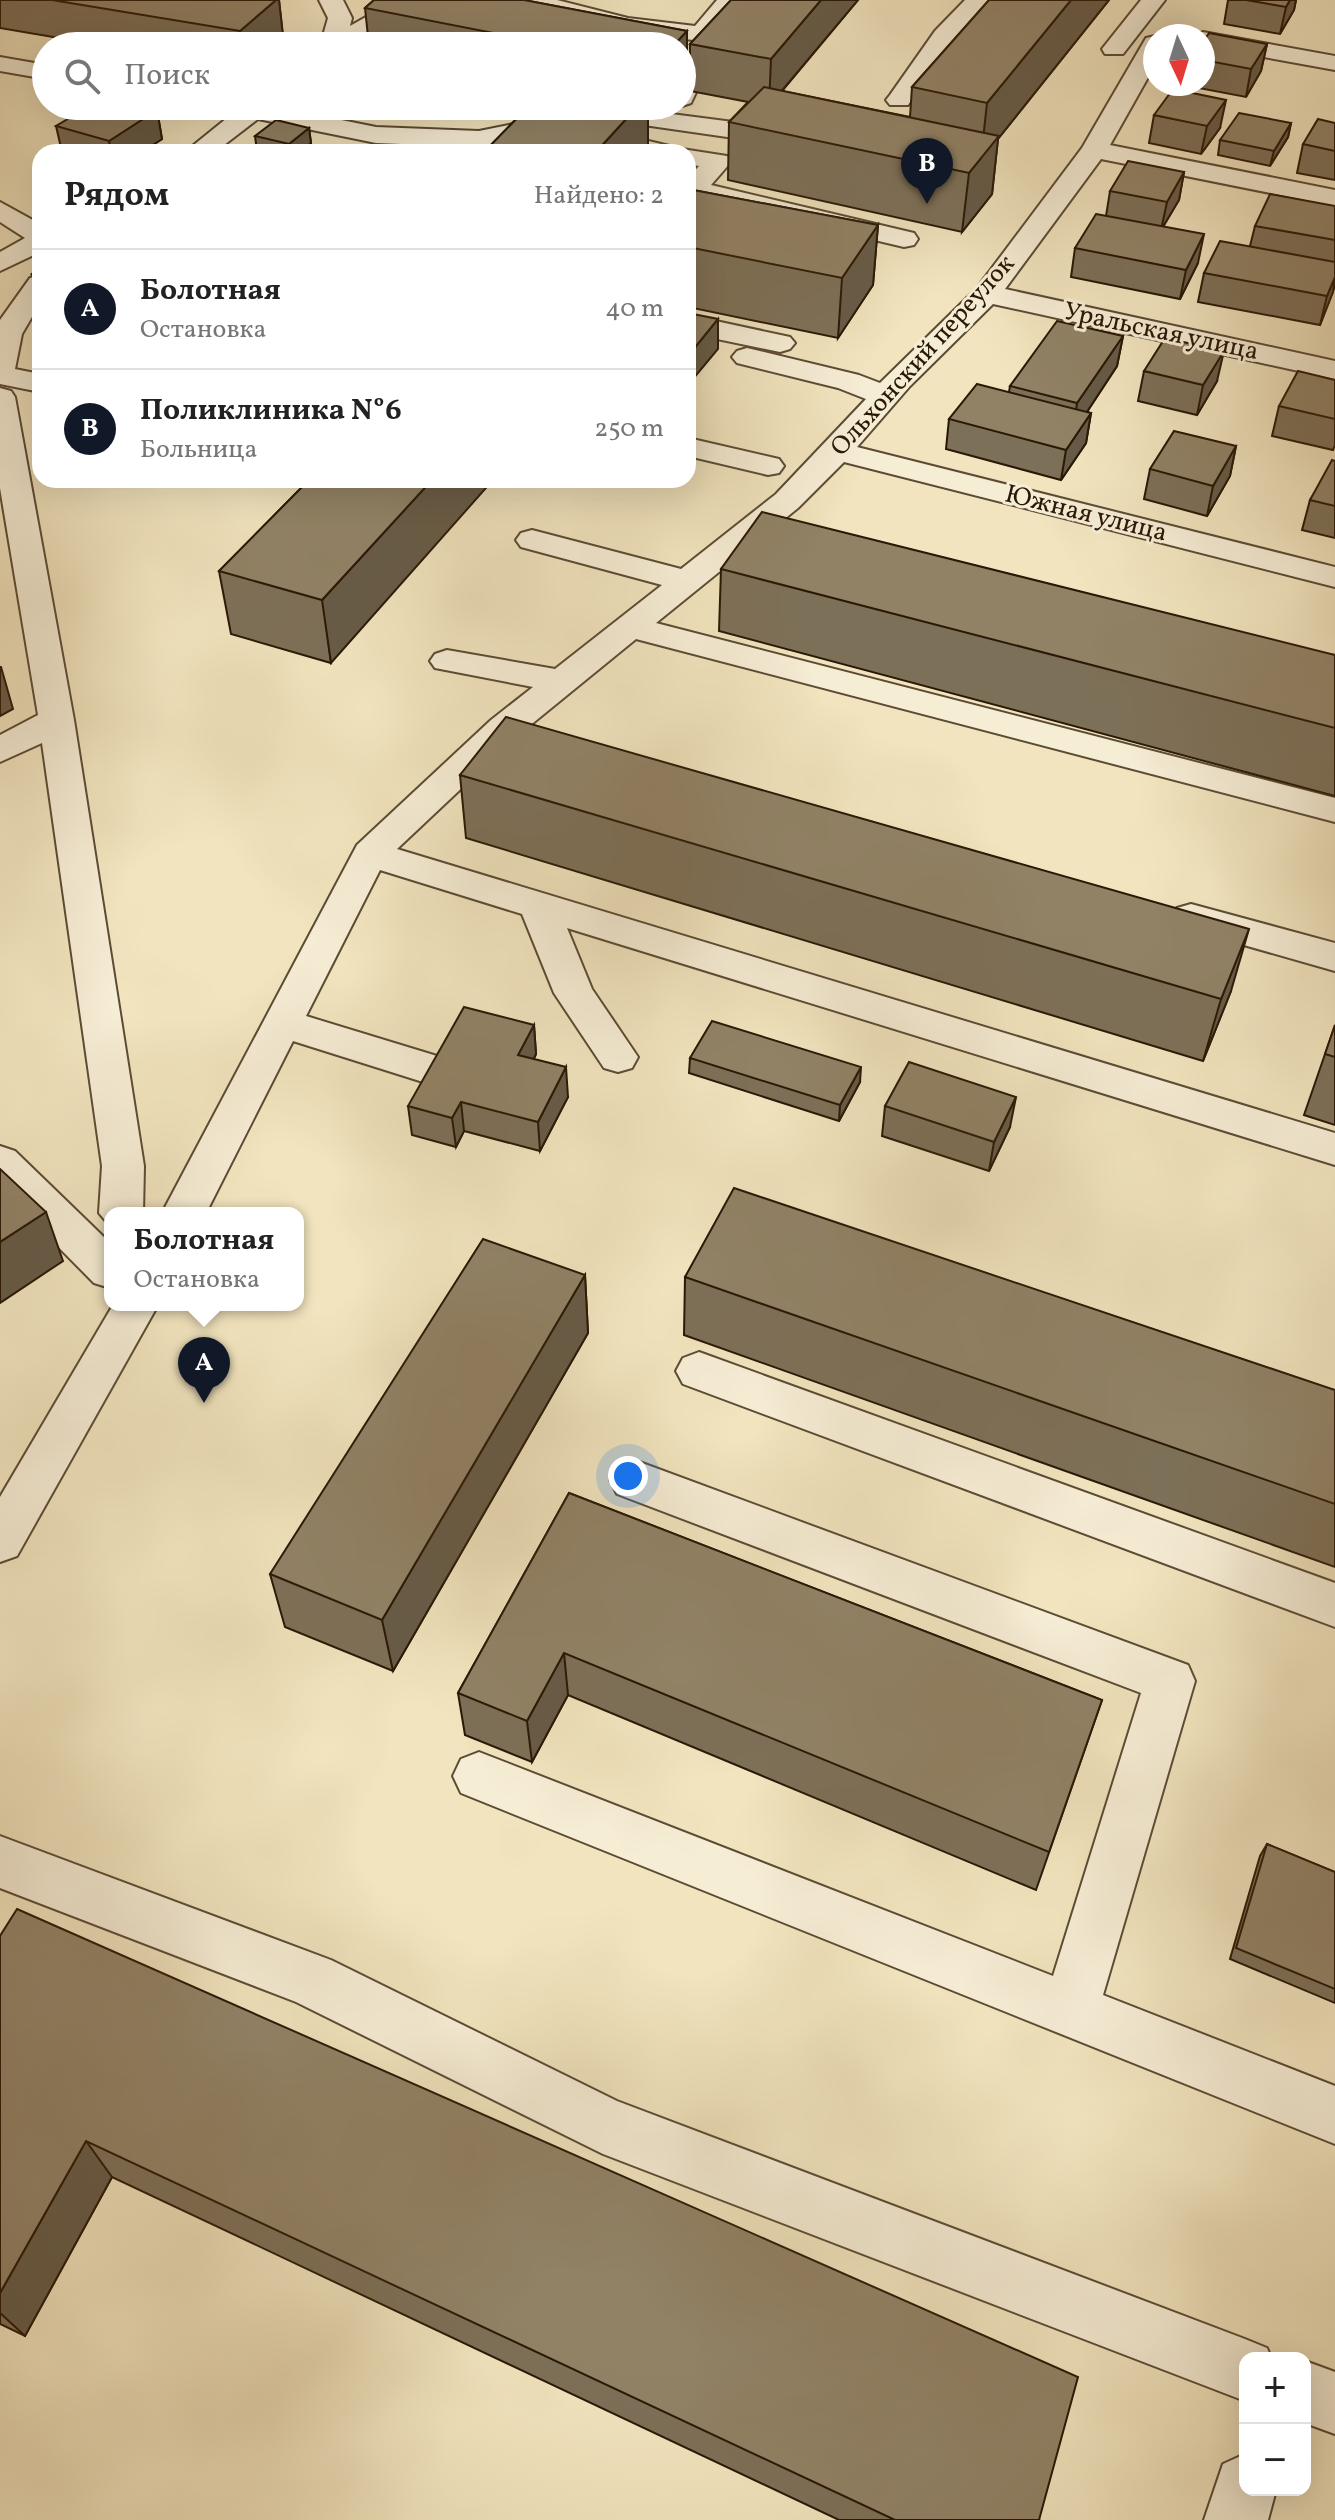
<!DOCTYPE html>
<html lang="ru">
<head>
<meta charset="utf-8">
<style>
  :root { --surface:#fff; --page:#f2f2f2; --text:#222; --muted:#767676; --line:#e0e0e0; --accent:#111827 }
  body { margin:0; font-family:Vollkorn,serif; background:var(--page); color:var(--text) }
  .controls { position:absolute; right:24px; bottom:24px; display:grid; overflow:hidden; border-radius:16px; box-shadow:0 8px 32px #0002 }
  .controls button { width:72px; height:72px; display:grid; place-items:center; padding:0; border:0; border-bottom:2px solid var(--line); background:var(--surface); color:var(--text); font:40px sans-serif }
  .compass { position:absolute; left:1143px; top:24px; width:72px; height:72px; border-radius:50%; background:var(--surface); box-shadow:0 8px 32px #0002; rotate:176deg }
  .you { position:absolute; left:628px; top:1476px; width:28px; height:28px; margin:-20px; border:6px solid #fff; border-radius:50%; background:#1a73e8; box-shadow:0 0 0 12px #1a73e833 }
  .badge { display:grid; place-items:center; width:52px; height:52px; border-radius:50%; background:var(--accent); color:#fff; font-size:26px; font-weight:700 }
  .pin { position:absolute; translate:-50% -66px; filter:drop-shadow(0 2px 4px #0008) }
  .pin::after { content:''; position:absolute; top:42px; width:28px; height:24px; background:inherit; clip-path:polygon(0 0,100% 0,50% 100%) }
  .popup { position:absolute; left:104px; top:1207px; width:200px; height:104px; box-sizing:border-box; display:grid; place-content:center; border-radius:16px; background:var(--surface); filter:drop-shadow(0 2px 6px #0005); font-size:26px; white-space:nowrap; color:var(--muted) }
  .popup b { font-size:30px; color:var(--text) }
  .popup::after { content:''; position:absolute; left:50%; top:100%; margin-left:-16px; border:16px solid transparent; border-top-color:var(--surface) }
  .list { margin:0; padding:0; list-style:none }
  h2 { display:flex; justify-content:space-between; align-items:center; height:104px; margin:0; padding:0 32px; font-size:34px }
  h2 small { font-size:26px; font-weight:400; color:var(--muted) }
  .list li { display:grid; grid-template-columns:52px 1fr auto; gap:24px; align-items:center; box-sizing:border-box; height:120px; padding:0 32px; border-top:2px solid var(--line) }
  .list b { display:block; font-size:30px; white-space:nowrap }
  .list p { margin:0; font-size:26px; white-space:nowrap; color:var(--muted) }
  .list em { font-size:26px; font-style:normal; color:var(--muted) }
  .icon { flex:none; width:44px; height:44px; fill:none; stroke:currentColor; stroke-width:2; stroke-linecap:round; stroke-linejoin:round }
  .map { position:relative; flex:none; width:1335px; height:2520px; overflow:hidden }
  .search { position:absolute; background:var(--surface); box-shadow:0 8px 32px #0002; left:32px; top:32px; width:664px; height:88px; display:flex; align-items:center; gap:20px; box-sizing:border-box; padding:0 28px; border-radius:44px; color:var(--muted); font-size:30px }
  .panel { position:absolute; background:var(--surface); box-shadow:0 8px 32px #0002; left:32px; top:144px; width:664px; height:344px; border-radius:24px }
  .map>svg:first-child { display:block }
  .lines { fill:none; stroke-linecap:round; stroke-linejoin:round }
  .minor-casing { stroke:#5c4b34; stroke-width:4 }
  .minor { fill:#f6edd5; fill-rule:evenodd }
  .wall { fill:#7d7058; stroke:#2a1806; stroke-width:2 }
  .shaded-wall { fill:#665b47; stroke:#2a1806; stroke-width:2 }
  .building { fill:#918266; stroke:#2a1806; stroke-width:2 }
  .labels { text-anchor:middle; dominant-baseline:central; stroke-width:6; stroke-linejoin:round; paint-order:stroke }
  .far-street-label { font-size:26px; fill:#2a1806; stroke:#f6edd5 }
</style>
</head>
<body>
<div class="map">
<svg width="1335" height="2520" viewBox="0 0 1335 2520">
  <rect width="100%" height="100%" fill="#f1e4be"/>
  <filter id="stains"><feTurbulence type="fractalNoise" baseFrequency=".0025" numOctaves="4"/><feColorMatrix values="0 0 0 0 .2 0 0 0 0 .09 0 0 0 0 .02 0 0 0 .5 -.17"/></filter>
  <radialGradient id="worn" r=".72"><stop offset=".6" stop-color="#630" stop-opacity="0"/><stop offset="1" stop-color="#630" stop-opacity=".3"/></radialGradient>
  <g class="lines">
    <defs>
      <g id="minor">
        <polygon points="319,0 343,0 352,18 350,26 396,0 425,0 350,46 320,46 328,18"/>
        <polygon points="516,0 557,0 628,18 695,26 717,0 742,0 710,39 701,41 628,32 520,5"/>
        <polygon points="965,0 990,0 953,41 908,105 890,105 886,100 890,95 935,31"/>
        <polygon points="1141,0 1165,0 1123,54 1105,54 1102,49"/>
        <polygon points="1203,32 1335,56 1335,70 1203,46 1203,36 1193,36"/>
        <polygon points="1155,36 1155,65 1110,145 1335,190 1335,206 1101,159 1005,289 1335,361 1335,379 993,304 910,386 857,447 1335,567 1335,587 844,462 798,508 656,623 1335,798 1335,822 636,639 517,736 397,849 1335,1133 1335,1165 567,928 592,989 638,1057 632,1068 618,1072 604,1068 554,993 522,914 380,870 306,1016 437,1056 443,1067 437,1078 423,1082 293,1041 206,1213 162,1213 357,845 491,720 533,687 435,668 430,661 435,654 447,650 555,669 662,585 521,547 516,540 521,533 532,530 681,569 776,494 866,399 838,388 737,363 732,357 737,351 747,348 859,375 880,383 977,288 1082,148 1146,38"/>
        <polygon points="0,57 46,65 46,79 0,71"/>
        <polygon points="682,59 704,64 707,69 691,103 682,106"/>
        <polygon points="219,106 272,106 376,127 479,131 548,117 682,149 727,156 731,162 711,185 914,233 918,239 914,245 904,247 688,196 688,178 699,166 688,164 688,152 635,152 548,133 479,147 376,143 258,119 215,152 185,152 232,114"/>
        <polygon points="625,108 741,123 754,131 741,139 616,121 612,116 616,111"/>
        <polygon points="0,202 40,224 40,252 0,271 0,252 25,238 0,222"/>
        <polygon points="40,275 40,303 22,334 15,369 40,374 40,392 0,384 0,320 30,278"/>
        <polygon points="688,315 790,337 795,343 790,349 780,352 688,333"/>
        <polygon points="0,388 11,391 15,397 74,720 144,1166 143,1213 110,1213 110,1226 99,1213 102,1166 42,743 0,762 0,735 38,715 0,488"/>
        <polygon points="688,438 779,459 784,466 779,473 768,475 688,456"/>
        <polygon points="1191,904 1335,943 1335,971 1177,926 1172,917 1177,908"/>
        <polygon points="0,1146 15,1151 110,1243 110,1288 94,1283 0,1188"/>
        <polygon points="113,1305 158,1305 17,1556 0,1562 0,1497"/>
        <polygon points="699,1352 1335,1583 1335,1627 683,1384 676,1371 683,1358"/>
        <polygon points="634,1460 1188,1665 1195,1681 1103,1995 1335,2086 1335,2144 461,1793 453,1776 461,1759 479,1752 1053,1976 1141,1693 617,1494 610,1480 617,1466"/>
        <polygon points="0,1836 331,1960 617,2101 1245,2339 1267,2348 1271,2358 1245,2358 1245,2401 603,2154 296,2002 0,1888"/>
        <polygon points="1305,2361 1335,2372 1335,2434 1305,2423"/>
        <polygon points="1245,2454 1245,2490 1276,2490 1268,2520 1204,2520 1223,2464"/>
      </g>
    </defs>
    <use href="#minor" class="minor-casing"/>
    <use href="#minor" class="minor"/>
  </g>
  <g class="wall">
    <polygon points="0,0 279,0 283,36 272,46 106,46 0,28"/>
    <polygon points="374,0 524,0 687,31 687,78 682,83 682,46 369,46 365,8"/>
    <polygon points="731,0 858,0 782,91 910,117 912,87 989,0 1109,0 998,139 992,194 962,232 728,180 729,122 748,102 690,91 690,44"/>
    <polygon points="1228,0 1296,0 1294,10 1280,34 1224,24"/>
    <polygon points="1203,42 1267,44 1261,71 1246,97 1188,86 1188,84 1203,84"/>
    <polygon points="529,106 660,106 654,112 648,111 648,152 484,152"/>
    <polygon points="157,110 162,139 142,152 62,152 56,126 107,117"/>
    <polygon points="1154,115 1220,128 1201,154 1149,143"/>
    <polygon points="1291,123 1288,137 1270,166 1218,155 1220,140"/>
    <polygon points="1335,123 1335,180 1297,173 1303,144"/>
    <polygon points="309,128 311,143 300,152 263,152 257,151 255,136"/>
    <polygon points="1184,172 1179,200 1163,227 1198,263 1180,299 1071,277 1075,248 1106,216 1110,191"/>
    <polygon points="688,189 878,225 873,285 838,338 688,307"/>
    <polygon points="1335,206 1335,286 1320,325 1198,302 1204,273 1250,246 1255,226"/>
    <polygon points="40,268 40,307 32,274"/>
    <polygon points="1123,336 1117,366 1087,412 1091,413 1086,443 1061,480 946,449 949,419 1009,392 1010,386"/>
    <polygon points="1144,371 1217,381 1197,415 1138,401"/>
    <polygon points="1335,380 1335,445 1333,450 1272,436 1279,406"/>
    <polygon points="1236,446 1230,476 1207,516 1144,499 1150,469"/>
    <polygon points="1335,461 1335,538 1302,530 1310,500"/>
    <polygon points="309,480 331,663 231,634 219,571"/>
    <polygon points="721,569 1335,655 1335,796 719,631"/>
    <polygon points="460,775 1231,991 1203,1061 466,838"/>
    <polygon points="534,1025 536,1054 534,1059 568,1097 540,1151 464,1131 456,1147 412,1135 408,1106"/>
    <polygon points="1335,1025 1335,1125 1304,1115"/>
    <polygon points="690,1058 860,1082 839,1121 689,1073"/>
    <polygon points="885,1106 1010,1127 989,1171 882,1136"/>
    <polygon points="585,1275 588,1333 393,1671 285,1627 270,1574"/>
    <polygon points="685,1277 1335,1390 1335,1567 684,1335"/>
    <polygon points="569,1493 1102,1700 1036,1890 568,1695 532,1762 465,1735 458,1693"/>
    <polygon points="1267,1844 1335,1872 1335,2003 1230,1959 1260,1856"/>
    <polygon points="0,1936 1039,2520 839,2520 112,2177 25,2336 0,2324"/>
  </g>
  <g class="shaded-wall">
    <polygon points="276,0 279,0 283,36 272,46 242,46 240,31"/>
    <polygon points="821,0 858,0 769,106 771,59"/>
    <polygon points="1071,0 1109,0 998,139 992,194 962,232 969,173 981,158 987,103"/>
    <polygon points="1290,0 1296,0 1294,10 1280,34 1286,7"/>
    <polygon points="687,31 687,78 682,83 682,46 673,46"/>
    <polygon points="1267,44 1261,71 1246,97 1251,69"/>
    <polygon points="1226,100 1220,128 1201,154 1207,126"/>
    <polygon points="638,106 648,106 648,152 596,152"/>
    <polygon points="157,110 162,139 142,152 111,152 109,141"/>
    <polygon points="1291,123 1288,137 1270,166 1274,151"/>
    <polygon points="309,128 311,143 300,152 290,152 289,144"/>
    <polygon points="1184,172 1179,200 1161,230 1167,202"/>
    <polygon points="878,225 873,285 838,338 842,278"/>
    <polygon points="1204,234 1198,263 1180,299 1186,270"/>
    <polygon points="1335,277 1333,292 1320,325 1327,296"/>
    <polygon points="718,319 718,349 688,385 688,356"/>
    <polygon points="1123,336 1117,366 1073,433 1077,403"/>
    <polygon points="1224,351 1217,381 1197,415 1203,385"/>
    <polygon points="1091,413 1086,443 1061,480 1066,450"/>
    <polygon points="1236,446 1230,476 1207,516 1213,486"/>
    <polygon points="432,480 493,480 331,663 322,600"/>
    <polygon points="0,667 1,667 13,709 0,716"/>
    <polygon points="1249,929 1231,991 1203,1061 1221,999"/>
    <polygon points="534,1025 536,1054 520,1085 518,1055"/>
    <polygon points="566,1067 568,1097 540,1151 538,1122"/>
    <polygon points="861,1067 860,1082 839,1121 840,1105"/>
    <polygon points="1016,1097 1010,1127 989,1171 994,1142"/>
    <polygon points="461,1102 464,1131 456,1147 452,1118"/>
    <polygon points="46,1212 63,1261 0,1303 0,1242"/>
    <polygon points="585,1275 588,1333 393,1671 382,1620"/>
    <polygon points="564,1653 568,1695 532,1762 527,1721"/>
    <polygon points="86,2141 112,2177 25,2336 0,2313 0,2293"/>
  </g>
  <g class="building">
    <polygon points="52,0 276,0 240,31"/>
    <polygon points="374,0 524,0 687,31 673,46 560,46 365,8"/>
    <polygon points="731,0 821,0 771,59 690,44"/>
    <polygon points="989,0 1071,0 987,103 912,87"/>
    <polygon points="1246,0 1290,0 1286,7"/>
    <polygon points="1209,33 1267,44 1251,69 1203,60 1203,42"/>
    <polygon points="764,87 999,136 969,173 729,122"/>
    <polygon points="1173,89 1226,100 1207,126 1154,115"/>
    <polygon points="124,106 141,106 157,110 109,141 56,126 83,110 107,117"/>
    <polygon points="529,106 638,106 596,152 484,152"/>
    <polygon points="1239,113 1291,123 1274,151 1220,140"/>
    <polygon points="1318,119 1335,123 1335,151 1303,144"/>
    <polygon points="276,120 309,128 289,144 255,136"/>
    <polygon points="1128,161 1184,172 1167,202 1110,191"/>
    <polygon points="688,189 878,225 842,278 688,247"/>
    <polygon points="1270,194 1335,206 1335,240 1255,226"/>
    <polygon points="1096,214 1204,234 1186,270 1075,248"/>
    <polygon points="1220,241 1335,262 1335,277 1327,296 1204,273"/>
    <polygon points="40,268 40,276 32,274"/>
    <polygon points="688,313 718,319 688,356"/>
    <polygon points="1057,321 1123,336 1077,403 1010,386"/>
    <polygon points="1165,338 1224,351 1203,385 1144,371"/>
    <polygon points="1298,371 1335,380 1335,419 1279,406"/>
    <polygon points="977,384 1091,413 1066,450 949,419"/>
    <polygon points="1174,431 1236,446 1213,486 1150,469"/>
    <polygon points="1332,460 1335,461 1335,506 1310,500"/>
    <polygon points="309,480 432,480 322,600 219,571"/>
    <polygon points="762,512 1335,655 1335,728 721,569"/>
    <polygon points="506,717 1249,929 1221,999 460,775"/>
    <polygon points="464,1007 534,1025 518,1055 566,1067 538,1122 461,1102 452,1118 408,1106"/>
    <polygon points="712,1021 861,1067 840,1105 690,1058"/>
    <polygon points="1335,1025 1335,1057 1325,1054"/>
    <polygon points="909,1062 1016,1097 994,1142 885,1106"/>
    <polygon points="0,1169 46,1212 0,1242"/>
    <polygon points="734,1188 1335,1390 1335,1504 685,1277"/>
    <polygon points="483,1239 585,1275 382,1620 270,1574"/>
    <polygon points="569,1493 1102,1700 1049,1852 564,1653 527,1721 458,1693"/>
    <polygon points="1267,1844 1335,1872 1335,1989 1236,1948"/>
    <polygon points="17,1909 1078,2377 1039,2520 895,2520 86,2141 0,2293 0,1936"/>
  </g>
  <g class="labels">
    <g class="far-street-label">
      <text transform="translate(1161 332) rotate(12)">Уральская улица</text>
      <text transform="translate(923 356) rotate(-48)">Ольхонский переулок</text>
      <text transform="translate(1086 514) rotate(14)">Южная улица</text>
    </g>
  </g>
  <rect width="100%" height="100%" filter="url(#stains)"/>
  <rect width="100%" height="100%" fill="url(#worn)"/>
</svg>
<div class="controls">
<button>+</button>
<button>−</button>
</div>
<svg class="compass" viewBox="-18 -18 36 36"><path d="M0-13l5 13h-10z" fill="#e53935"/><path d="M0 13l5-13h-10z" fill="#767676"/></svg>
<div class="you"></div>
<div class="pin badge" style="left:204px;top:1403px">A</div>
<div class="popup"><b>Болотная</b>Остановка</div>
<div class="pin badge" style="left:927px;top:204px">B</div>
<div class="search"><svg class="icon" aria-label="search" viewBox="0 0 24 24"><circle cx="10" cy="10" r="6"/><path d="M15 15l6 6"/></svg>Поиск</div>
<section class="panel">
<h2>Рядом<small>Найдено: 2</small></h2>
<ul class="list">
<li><span class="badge">A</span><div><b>Болотная</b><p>Остановка</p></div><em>40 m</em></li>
<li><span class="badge">B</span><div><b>Поликлиника N°6</b><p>Больница</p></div><em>250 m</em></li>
</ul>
</section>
</div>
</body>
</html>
